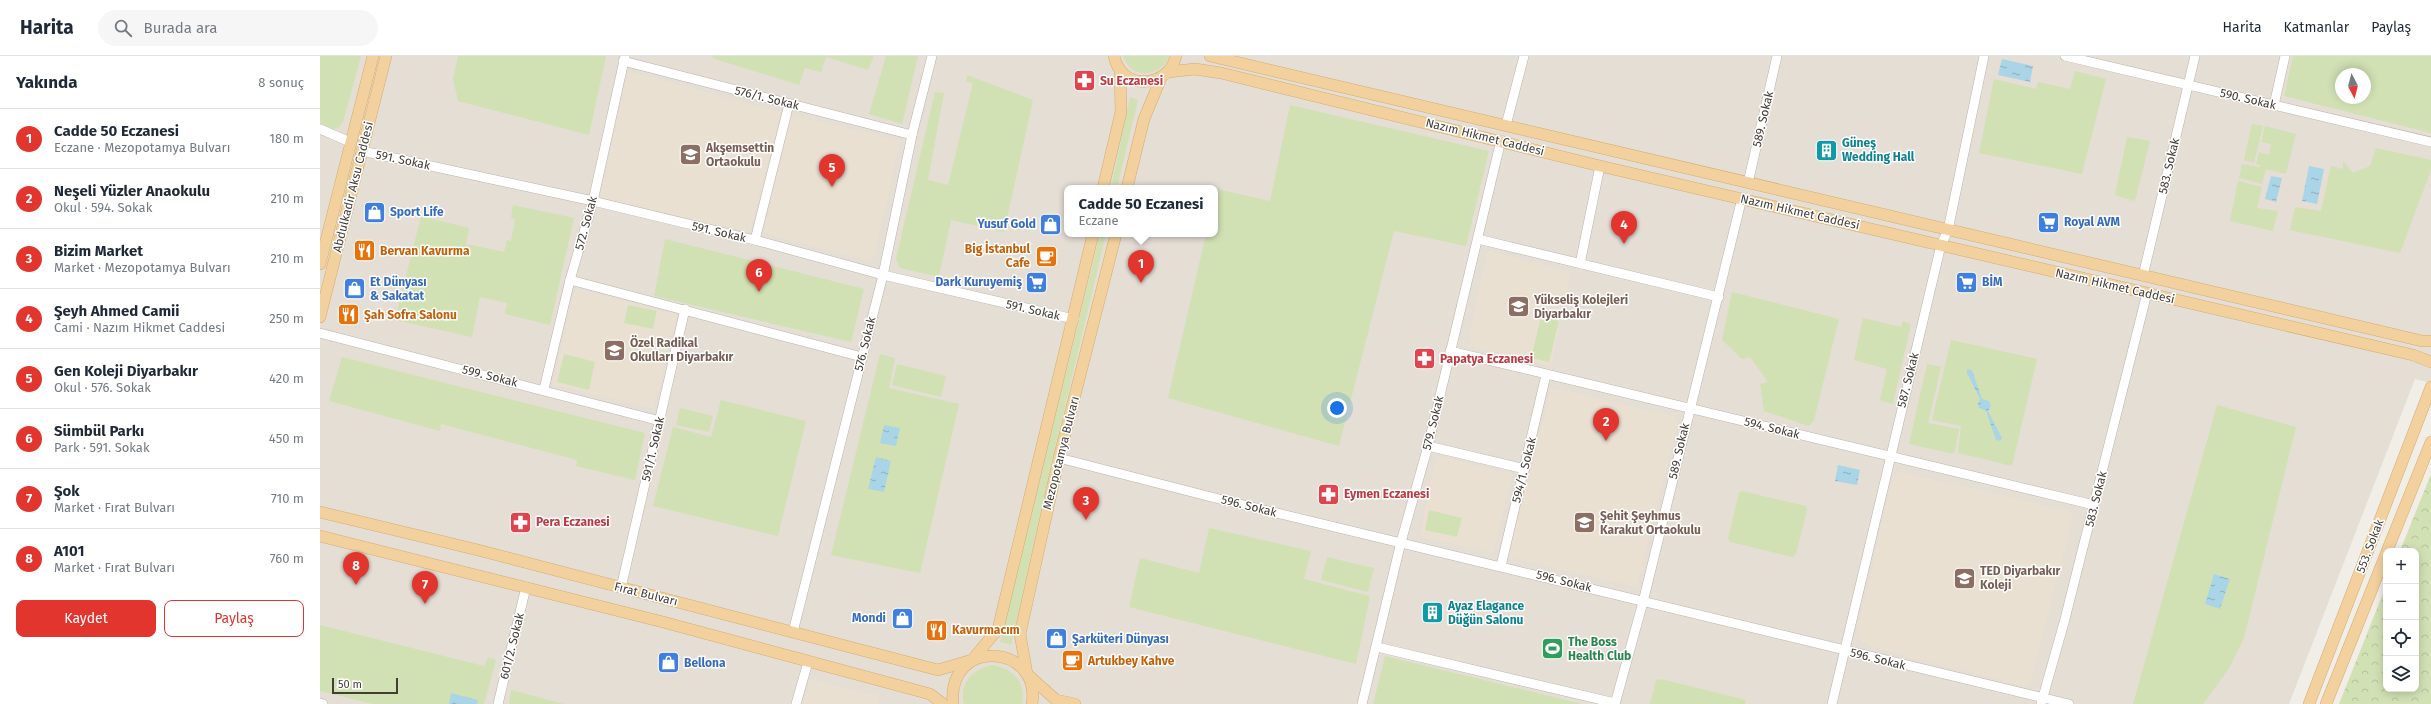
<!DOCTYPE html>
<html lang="tr">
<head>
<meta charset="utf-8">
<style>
  :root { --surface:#fff; --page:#f6f6f7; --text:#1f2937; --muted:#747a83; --line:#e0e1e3; --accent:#e1352e }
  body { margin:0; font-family:"Fira Sans",sans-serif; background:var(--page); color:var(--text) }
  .controls { position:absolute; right:12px; bottom:12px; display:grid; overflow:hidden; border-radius:8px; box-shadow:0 2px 10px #0003 }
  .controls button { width:36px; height:36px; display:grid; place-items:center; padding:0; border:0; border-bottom:1px solid var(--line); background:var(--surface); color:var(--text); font:20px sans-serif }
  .compass { position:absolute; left:2015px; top:12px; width:36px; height:36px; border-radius:50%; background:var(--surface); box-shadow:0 2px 10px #0003; rotate:173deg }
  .scale { position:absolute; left:12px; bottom:10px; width:66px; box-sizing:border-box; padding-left:4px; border:2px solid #433d36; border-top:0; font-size:11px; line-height:14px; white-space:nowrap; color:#433d36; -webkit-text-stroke:3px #fff; paint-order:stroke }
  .you { position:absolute; left:1017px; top:352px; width:14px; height:14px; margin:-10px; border:3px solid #fff; border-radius:50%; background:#1a73e8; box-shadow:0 0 0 6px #1a73e833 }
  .badge { display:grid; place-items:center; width:26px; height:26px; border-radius:50%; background:var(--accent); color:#fff; font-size:13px; font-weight:700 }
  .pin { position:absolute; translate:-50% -33px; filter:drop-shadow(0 1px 2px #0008) }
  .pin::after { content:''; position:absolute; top:21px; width:14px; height:12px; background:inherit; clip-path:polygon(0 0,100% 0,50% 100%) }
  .popup { position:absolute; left:744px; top:129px; width:154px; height:52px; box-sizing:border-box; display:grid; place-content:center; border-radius:8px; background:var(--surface); filter:drop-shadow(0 1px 3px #0005); font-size:13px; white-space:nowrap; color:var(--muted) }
  .popup b { font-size:15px; color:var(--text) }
  .popup::after { content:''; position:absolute; left:50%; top:100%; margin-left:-8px; border:8px solid transparent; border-top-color:var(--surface) }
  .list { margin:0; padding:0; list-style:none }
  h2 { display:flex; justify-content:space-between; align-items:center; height:52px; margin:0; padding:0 16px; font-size:17px }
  h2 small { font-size:13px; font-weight:400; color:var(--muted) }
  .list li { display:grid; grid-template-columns:26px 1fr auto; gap:12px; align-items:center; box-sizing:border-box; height:60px; padding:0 16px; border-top:1px solid var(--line) }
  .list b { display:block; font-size:15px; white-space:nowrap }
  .list p { margin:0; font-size:13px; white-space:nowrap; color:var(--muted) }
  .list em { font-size:13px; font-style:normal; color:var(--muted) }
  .actions { display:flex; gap:8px; padding:12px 16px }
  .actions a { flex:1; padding:9px 0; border:1px solid var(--accent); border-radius:8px; text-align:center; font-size:14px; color:var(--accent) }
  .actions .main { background:var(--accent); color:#fff }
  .icon { flex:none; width:22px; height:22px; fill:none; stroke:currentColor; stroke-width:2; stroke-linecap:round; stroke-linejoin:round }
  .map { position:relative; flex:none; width:2111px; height:648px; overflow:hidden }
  header { display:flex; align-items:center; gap:24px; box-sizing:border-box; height:56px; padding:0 20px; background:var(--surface); border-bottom:1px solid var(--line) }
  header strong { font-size:19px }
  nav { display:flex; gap:22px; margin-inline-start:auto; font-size:14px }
  .search { width:280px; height:36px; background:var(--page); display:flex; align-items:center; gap:10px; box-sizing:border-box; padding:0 14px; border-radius:22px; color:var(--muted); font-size:15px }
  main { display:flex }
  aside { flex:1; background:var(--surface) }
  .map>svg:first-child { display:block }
  .residential { fill:#e4ded5; fill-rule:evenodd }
  .education { fill:#e9e0d2 }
  .green { fill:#d2e1b4; fill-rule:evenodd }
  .forest { fill:url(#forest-crowns) }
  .water { fill:url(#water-ripples) }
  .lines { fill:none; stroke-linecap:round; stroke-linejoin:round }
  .minor-casing { stroke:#bbb3aa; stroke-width:10 }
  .major-casing { stroke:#d5ac70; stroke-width:12 }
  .minor { stroke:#fff; stroke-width:9 }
  .major { stroke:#f2d19e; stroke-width:11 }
  .labels { text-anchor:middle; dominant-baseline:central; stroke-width:3; stroke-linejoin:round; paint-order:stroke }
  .health-label { font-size:12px; font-weight:bold; fill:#be3a42; stroke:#fff; text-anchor:start }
  .street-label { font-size:12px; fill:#433d36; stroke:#fff }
  .culture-label { font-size:12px; font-weight:bold; fill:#0d838f; stroke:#fff; text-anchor:start }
  .education-label { font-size:12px; font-weight:bold; fill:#785e54; stroke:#fff; text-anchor:start }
  .shop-label { font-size:12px; font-weight:bold; fill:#366cbe; stroke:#fff; text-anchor:start }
  .food-label { font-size:12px; font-weight:bold; fill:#c56008; stroke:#fff; text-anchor:start }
  .leisure-label { font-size:12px; font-weight:bold; fill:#27864d; stroke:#fff; text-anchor:start }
</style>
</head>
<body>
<header>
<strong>Harita</strong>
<div class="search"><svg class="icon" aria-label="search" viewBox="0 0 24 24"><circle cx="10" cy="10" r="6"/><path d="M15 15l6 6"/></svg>Burada ara</div>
<nav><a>Harita</a><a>Katmanlar</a><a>Paylaş</a></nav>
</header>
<main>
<aside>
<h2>Yakında<small>8 sonuç</small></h2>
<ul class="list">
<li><span class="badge">1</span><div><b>Cadde 50 Eczanesi</b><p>Eczane · Mezopotamya Bulvarı</p></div><em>180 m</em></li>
<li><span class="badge">2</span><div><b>Neşeli Yüzler Anaokulu</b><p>Okul · 594. Sokak</p></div><em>210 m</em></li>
<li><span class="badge">3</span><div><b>Bizim Market</b><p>Market · Mezopotamya Bulvarı</p></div><em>210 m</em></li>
<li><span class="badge">4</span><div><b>Şeyh Ahmed Camii</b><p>Cami · Nazım Hikmet Caddesi</p></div><em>250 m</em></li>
<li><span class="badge">5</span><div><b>Gen Koleji Diyarbakır</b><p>Okul · 576. Sokak</p></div><em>420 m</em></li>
<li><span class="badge">6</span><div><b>Sümbül Parkı</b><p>Park · 591. Sokak</p></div><em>450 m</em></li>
<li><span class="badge">7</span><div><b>Şok</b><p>Market · Fırat Bulvarı</p></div><em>710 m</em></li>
<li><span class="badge">8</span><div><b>A101</b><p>Market · Fırat Bulvarı</p></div><em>760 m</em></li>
</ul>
<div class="actions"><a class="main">Kaydet</a><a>Paylaş</a></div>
</aside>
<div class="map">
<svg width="2111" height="648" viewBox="0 0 2111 648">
  <defs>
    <pattern id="forest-crowns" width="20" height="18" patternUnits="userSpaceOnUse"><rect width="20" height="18" fill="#d2e1b4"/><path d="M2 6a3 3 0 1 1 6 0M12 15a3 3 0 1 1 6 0" fill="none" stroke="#b6c29b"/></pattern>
    <pattern id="water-ripples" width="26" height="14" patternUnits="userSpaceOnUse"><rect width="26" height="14" fill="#a9d5e7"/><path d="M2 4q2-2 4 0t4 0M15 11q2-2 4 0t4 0" fill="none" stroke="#8baebc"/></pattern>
  </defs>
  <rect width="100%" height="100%" fill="#f1ede7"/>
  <path class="residential" d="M0,0H2111V327L2095,323L1969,648H0ZM2021,18H2045V42H2021ZM747,132H895V178H747Z"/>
  <g class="education">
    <polygon points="308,16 461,56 430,176 280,142"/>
    <polygon points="471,59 580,85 555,198 551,203 547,204 444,177"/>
    <polygon points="1168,195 1251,216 1231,310 1154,291 1148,282"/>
    <polygon points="259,233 357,259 334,353 233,328 254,237"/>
    <polygon points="1231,332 1354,360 1358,367 1317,531 1187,501 1214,403"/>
    <polygon points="1117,400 1193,418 1173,497 1102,481 1100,474"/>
    <polygon points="1580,416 1749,455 1753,462 1711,626 1704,630 1557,593 1536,581 1573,420"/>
    <polygon points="489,623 560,640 558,648 483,648"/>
  </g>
  <g class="green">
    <polygon points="0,0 41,0 23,66 18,72 12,74 0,67"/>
    <polygon points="138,0 286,0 269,79 138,45 133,23"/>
    <polygon points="393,0 554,0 548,14 506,1 501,16 485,12 479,29 392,2"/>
    <polygon points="566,0 598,0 582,68 549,58"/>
    <path d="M803,0H849C840,22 811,24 803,0Z"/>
    <path d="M1973,0H2111V77L1964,40ZM2021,18H2045V42H2021Z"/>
    <polygon points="1755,15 1786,23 1762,118 1659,97 1674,23 1716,33 1718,26 1750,33"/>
    <polygon points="647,19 713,44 684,176 631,164 619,221 580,212 576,203 615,36 624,37 608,124 628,129 653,27 646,26"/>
    <polygon points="810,41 818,44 797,132 791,132"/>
    <polygon points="970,49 1169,95 1146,190 1074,175 1019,390 848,342 886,178 895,178 897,133 950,145"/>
    <polygon points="1932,68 1943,70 1934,107 1924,104"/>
    <polygon points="1945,70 1976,78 1966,118 1946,113 1942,128 1919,122 1922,108 1940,111 1940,109 1936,108 1939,96 1949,99 1951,88 1941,86"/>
    <polygon points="1807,81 1830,85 1815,145 1795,139"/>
    <polygon points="2056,92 2111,104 2111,114 2080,197 1970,174 1975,151 2001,155 2011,110 2023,113 2023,105 2033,117 2050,110"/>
    <polygon points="1918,125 1942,131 1937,152 1958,155 1953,175 1910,165"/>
    <polygon points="193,149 254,162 230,269 185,258 187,247 160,241 152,281 75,264 101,160 149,172 146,188 184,196 187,184 191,185 195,163 191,162"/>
    <polygon points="780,178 786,178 733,401 691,589 680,586"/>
    <polygon points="345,183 544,233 531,286 334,240"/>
    <polygon points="1412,236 1519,263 1494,364 1489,370 1444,355 1440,328 1448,326 1430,301 1422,303 1402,284"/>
    <polygon points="308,249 337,255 333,273 304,267"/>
    <polygon points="1221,261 1239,265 1229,306 1211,302"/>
    <polygon points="1543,262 1581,271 1583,265 1591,268 1573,348 1560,344 1567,313 1534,304"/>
    <polygon points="1631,284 1717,303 1692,410 1638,397 1641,370 1612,364"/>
    <polygon points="244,298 275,306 269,334 237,326"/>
    <polygon points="560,298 575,302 569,332 639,348 600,517 511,499"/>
    <polygon points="22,301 325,377 315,424 256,410 257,404 121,368 120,375 9,345"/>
    <polygon points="577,308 626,320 621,341 572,329"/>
    <polygon points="1607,308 1621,311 1608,367 1639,373 1634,398 1589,388"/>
    <polygon points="401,344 486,365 458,480 333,450 353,371 391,381"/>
    <polygon points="1897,349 1976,371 1924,582 1908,614 1883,648 1813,648"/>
    <polygon points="360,352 393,360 389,376 356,369"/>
    <polygon points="1422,435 1486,450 1487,454 1476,498 1472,501 1410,486 1408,482 1419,437"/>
    <polygon points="1109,454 1142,462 1137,481 1105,474"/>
    <polygon points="889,472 991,495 984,523 1050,540 1036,608 809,551 820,502 879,517"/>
    <polygon points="1007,501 1054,512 1048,536 1001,524"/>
    <polygon points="0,569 164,610 168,601 176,604 164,648 53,648 0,635"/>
    <polygon points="1065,600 1262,648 1053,648"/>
    <path d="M673,609C694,613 706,627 702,648H644C638,627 654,612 673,609Z"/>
    <polygon points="1341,623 1426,644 1425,648 1330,648 1336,624"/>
    <polygon points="191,634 244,648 189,648"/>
  </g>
  <polygon class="forest" points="2111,418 2111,648 2019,648 2066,530 2066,633 2096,633 2096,495 2080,495"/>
  <g class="water">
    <polygon points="1682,3 1713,10 1710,26 1678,19"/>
    <polygon points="1989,110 2004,113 1997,148 1982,145"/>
    <polygon points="1951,120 1962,122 1956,146 1945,143"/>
    <polygon points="1647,313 1652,314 1662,343 1669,345 1671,350 1668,355 1682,382 1680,385 1676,384 1666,355 1659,352 1658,348 1660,343 1647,317"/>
    <polygon points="564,369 580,372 576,390 560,387"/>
    <polygon points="556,401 571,405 564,436 548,433"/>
    <polygon points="1518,409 1540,414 1537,429 1515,425"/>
    <polygon points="1894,518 1910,523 1900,553 1885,548"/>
    <polygon points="131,637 158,644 157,648 129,648"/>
  </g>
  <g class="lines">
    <defs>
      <g id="minor">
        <polyline points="1745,0 2111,86"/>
        <polyline points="303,5 592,79"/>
        <polyline points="1954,49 1965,0"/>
        <polyline points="1186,69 1204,0"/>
        <polyline points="0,73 30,86"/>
        <polyline points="42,95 273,145 435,184 563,219 754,263"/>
        <polyline points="1428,127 1457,0"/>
        <polyline points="1158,183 1399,241"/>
        <polyline points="435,184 469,48"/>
        <polyline points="1260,208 1280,110"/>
        <polyline points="1823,220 1875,0"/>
        <polyline points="250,224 542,301"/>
        <polyline points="0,277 340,365"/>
        <polyline points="1130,295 1774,449"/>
        <polyline points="224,333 250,224 273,145 305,0"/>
        <polyline points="1108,390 1205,413"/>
        <polyline points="739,402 907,445 1749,648"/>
        <polyline points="1181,510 1226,319"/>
        <polyline points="301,532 365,253"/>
        <polyline points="473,576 563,219 592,79 612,0"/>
        <polyline points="1057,591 1295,647"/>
        <polyline points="0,647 3,648"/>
        <polyline points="178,648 206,531"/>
        <polyline points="476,648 488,606"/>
        <polyline points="1042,648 1081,486 1108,390 1181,84"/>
        <polyline points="1295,648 1323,546 1422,142"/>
        <polyline points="1512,648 1621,189 1628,174 1664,0"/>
        <polyline points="1721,648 1745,563 1827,237"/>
      </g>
      <g id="major">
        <path d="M794,0C801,35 848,33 856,0"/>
        <polyline points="890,0 2102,285 2111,285"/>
        <polyline points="848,16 875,13 901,17 1280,110 2093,299 2111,306"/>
        <polyline points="783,132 801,56 800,14"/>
        <polyline points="807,132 824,63 841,22"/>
        <polyline points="0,208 53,0"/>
        <polyline points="0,261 66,0"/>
        <polyline points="0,456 158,494 618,614 652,604 678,573 773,178"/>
        <polyline points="0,480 343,566 610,638 623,648"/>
        <polyline points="2067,495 2111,386"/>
        <path d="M633,648C627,580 722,588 712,648"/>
        <polyline points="755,648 736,644 707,618 700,578 739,402 796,178"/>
        <polyline points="1989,648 2111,331"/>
        <polyline points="2006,648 2066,498"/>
      </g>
    </defs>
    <use href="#minor" class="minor-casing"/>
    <use href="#major" class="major-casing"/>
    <use href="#minor" class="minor"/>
    <use href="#major" class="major"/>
  </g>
  <defs>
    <symbol id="pharmacy-square" viewBox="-11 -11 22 22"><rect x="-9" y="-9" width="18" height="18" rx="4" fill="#e0444e" stroke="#fff"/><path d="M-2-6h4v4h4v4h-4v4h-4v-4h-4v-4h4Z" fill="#fff"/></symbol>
    <symbol id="building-square" viewBox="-11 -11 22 22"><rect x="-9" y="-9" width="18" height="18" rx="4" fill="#0f9aa8" stroke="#fff"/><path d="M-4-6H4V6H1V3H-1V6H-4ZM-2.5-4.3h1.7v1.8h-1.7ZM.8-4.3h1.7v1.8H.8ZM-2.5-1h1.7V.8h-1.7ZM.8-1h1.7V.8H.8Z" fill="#fff"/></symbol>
    <symbol id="school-square" viewBox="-11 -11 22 22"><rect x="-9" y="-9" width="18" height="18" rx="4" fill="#8d6e63" stroke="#fff"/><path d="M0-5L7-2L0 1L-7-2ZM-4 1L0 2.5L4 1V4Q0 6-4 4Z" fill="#fff"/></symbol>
    <symbol id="shop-square" viewBox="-11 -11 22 22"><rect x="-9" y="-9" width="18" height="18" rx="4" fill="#3f7fe0" stroke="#fff"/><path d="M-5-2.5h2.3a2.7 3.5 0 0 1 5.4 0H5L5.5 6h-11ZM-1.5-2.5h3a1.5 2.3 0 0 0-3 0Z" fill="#fff"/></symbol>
    <symbol id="supermarket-square" viewBox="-11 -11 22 22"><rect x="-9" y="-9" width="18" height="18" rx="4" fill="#3f7fe0" stroke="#fff"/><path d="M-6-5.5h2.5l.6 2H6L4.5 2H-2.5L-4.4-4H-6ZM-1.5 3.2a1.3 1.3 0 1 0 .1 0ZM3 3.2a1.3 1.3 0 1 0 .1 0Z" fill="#fff"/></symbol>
    <symbol id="restaurant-square" viewBox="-11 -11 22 22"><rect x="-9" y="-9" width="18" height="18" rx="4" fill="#e8710a" stroke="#fff"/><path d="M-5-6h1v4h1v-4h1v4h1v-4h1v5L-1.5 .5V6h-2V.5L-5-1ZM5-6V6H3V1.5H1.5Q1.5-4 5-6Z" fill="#fff"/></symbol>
    <symbol id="cafe-square" viewBox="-11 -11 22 22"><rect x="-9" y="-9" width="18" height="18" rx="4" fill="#e8710a" stroke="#fff"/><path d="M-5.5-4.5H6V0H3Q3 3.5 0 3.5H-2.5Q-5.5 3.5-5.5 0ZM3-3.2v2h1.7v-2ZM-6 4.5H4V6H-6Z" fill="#fff"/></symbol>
    <symbol id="stadium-square" viewBox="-11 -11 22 22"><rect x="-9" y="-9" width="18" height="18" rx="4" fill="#2e9e5b" stroke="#fff"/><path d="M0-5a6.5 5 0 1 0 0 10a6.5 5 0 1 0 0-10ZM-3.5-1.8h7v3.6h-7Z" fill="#fff"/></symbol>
  </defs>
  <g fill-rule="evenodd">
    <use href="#pharmacy-square" x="752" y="12" width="25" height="25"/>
    <use href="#building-square" x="1494" y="82" width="25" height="25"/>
    <use href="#school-square" x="358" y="86" width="25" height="25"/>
    <use href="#shop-square" x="42" y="144" width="25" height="25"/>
    <use href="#supermarket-square" x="1716" y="154" width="25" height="25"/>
    <use href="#shop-square" x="718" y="156" width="25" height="25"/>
    <use href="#restaurant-square" x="32" y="182" width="25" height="25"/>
    <use href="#cafe-square" x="714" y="188" width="25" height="25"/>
    <use href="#supermarket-square" x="704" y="214" width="25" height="25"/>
    <use href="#supermarket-square" x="1634" y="214" width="25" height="25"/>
    <use href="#shop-square" x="22" y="220" width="25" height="25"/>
    <use href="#school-square" x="1186" y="238" width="25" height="25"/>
    <use href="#restaurant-square" x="16" y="246" width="25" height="25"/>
    <use href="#school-square" x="282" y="282" width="25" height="25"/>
    <use href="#pharmacy-square" x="1092" y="290" width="25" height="25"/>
    <use href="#pharmacy-square" x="996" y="426" width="25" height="25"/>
    <use href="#pharmacy-square" x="188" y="454" width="25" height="25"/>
    <use href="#school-square" x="1252" y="454" width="25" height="25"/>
    <use href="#school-square" x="1632" y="510" width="25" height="25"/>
    <use href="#building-square" x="1100" y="544" width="25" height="25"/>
    <use href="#shop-square" x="570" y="550" width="25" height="25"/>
    <use href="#restaurant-square" x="604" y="562" width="25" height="25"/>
    <use href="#shop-square" x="724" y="570" width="25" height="25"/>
    <use href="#stadium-square" x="1220" y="580" width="25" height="25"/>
    <use href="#cafe-square" x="740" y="592" width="25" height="25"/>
    <use href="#shop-square" x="336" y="594" width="25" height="25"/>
  </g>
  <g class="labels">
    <g class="health-label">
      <text x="780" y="25">Su Eczanesi</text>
      <text x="1120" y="303">Papatya Eczanesi</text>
      <text x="1024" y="438">Eymen Eczanesi</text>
      <text x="216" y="466">Pera Eczanesi</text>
    </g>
    <g class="street-label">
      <text transform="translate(447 42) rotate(14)">576/1. Sokak</text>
      <text transform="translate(1928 43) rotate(13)">590. Sokak</text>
      <text transform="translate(1443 63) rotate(-77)">589. Sokak</text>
      <text transform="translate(1165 81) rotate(14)">Nazım Hikmet Caddesi</text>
      <text transform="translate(83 104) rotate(12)">591. Sokak</text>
      <text transform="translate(1849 110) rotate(-77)">583. Sokak</text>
      <text transform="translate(33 131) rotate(-76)">Abdulkadir Aksu Caddesi</text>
      <text transform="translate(1480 156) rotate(13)">Nazım Hikmet Caddesi</text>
      <text transform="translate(266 167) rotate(-75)">572. Sokak</text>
      <text transform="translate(399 176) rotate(13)">591. Sokak</text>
      <text transform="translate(1795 230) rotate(13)">Nazım Hikmet Caddesi</text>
      <text transform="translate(713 254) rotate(13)">591. Sokak</text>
      <text transform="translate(545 288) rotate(-76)">576. Sokak</text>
      <text transform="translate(170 320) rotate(14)">599. Sokak</text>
      <text transform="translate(1588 324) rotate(-76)">587. Sokak</text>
      <text transform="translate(1113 367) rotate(-76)">579. Sokak</text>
      <text transform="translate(1452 372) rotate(14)">594. Sokak</text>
      <text transform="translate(333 393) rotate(-77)">591/1. Sokak</text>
      <text transform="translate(1359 395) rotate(-77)">589. Sokak</text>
      <text transform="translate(741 397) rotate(-76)">Mezopotamya Bulvarı</text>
      <text transform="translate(1204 414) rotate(-76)">594/1. Sokak</text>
      <text transform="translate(1776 443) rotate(-76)">583. Sokak</text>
      <text transform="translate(929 450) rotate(14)">596. Sokak</text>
      <text transform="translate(2050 490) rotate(-69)">553. Sokak</text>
      <text transform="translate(1244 525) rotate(14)">596. Sokak</text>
      <text transform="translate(326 538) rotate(14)">Fırat Bulvarı</text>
      <text transform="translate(192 590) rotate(-76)">601/2. Sokak</text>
      <text transform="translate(1558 603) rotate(14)">596. Sokak</text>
    </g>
    <g class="culture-label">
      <text x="1522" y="87">Güneş<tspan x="1522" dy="14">Wedding Hall</tspan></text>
      <text x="1128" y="550">Ayaz Elagance<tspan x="1128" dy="14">Düğün Salonu</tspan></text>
    </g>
    <g class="education-label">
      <text x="386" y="92">Akşemsettin<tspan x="386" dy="14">Ortaokulu</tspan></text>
      <text x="1214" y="244">Yükseliş Kolejleri<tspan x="1214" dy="14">Diyarbakır</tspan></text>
      <text x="310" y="287">Özel Radikal<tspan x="310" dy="14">Okulları Diyarbakır</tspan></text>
      <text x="1280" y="460">Şehit Şeyhmus<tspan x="1280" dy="14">Karakut Ortaokulu</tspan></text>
      <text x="1660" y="515">TED Diyarbakır<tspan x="1660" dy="14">Koleji</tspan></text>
    </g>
    <g class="shop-label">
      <text x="70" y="156">Sport Life</text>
      <text x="1744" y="166">Royal AVM</text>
      <text x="716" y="168" text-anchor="end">Yusuf Gold</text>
      <text x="50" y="226">Et Dünyası<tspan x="50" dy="14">&amp; Sakatat</tspan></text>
      <text x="702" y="226" text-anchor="end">Dark Kuruyemiş</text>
      <text x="1662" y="226">BİM</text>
      <text x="566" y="562" text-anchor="end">Mondi</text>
      <text x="752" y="583">Şarküteri Dünyası</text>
      <text x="364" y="607">Bellona</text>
    </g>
    <g class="food-label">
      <text x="710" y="193" text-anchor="end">Big İstanbul<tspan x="710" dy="14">Cafe</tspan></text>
      <text x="60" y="195">Bervan Kavurma</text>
      <text x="44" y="259">Şah Sofra Salonu</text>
      <text x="632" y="574">Kavurmacım</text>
      <text x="768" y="605">Artukbey Kahve</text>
    </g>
    <g class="leisure-label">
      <text x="1248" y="586">The Boss<tspan x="1248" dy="14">Health Club</tspan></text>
    </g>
  </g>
</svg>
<div class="controls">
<button>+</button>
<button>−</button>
<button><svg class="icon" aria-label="locate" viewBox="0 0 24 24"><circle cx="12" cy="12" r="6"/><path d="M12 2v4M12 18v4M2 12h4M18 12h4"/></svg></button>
<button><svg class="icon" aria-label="layers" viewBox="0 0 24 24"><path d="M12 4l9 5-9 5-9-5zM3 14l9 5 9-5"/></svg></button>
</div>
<svg class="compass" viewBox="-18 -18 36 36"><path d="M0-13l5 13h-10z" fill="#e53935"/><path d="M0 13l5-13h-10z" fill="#747a83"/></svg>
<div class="scale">50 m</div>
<div class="you"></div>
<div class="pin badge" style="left:821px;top:227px">1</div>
<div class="popup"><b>Cadde 50 Eczanesi</b>Eczane</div>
<div class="pin badge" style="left:1286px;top:385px">2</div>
<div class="pin badge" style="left:766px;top:464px">3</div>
<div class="pin badge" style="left:1304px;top:188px">4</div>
<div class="pin badge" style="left:512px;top:131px">5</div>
<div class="pin badge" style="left:439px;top:236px">6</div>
<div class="pin badge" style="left:105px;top:548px">7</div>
<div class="pin badge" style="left:36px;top:529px">8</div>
</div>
</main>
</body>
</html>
